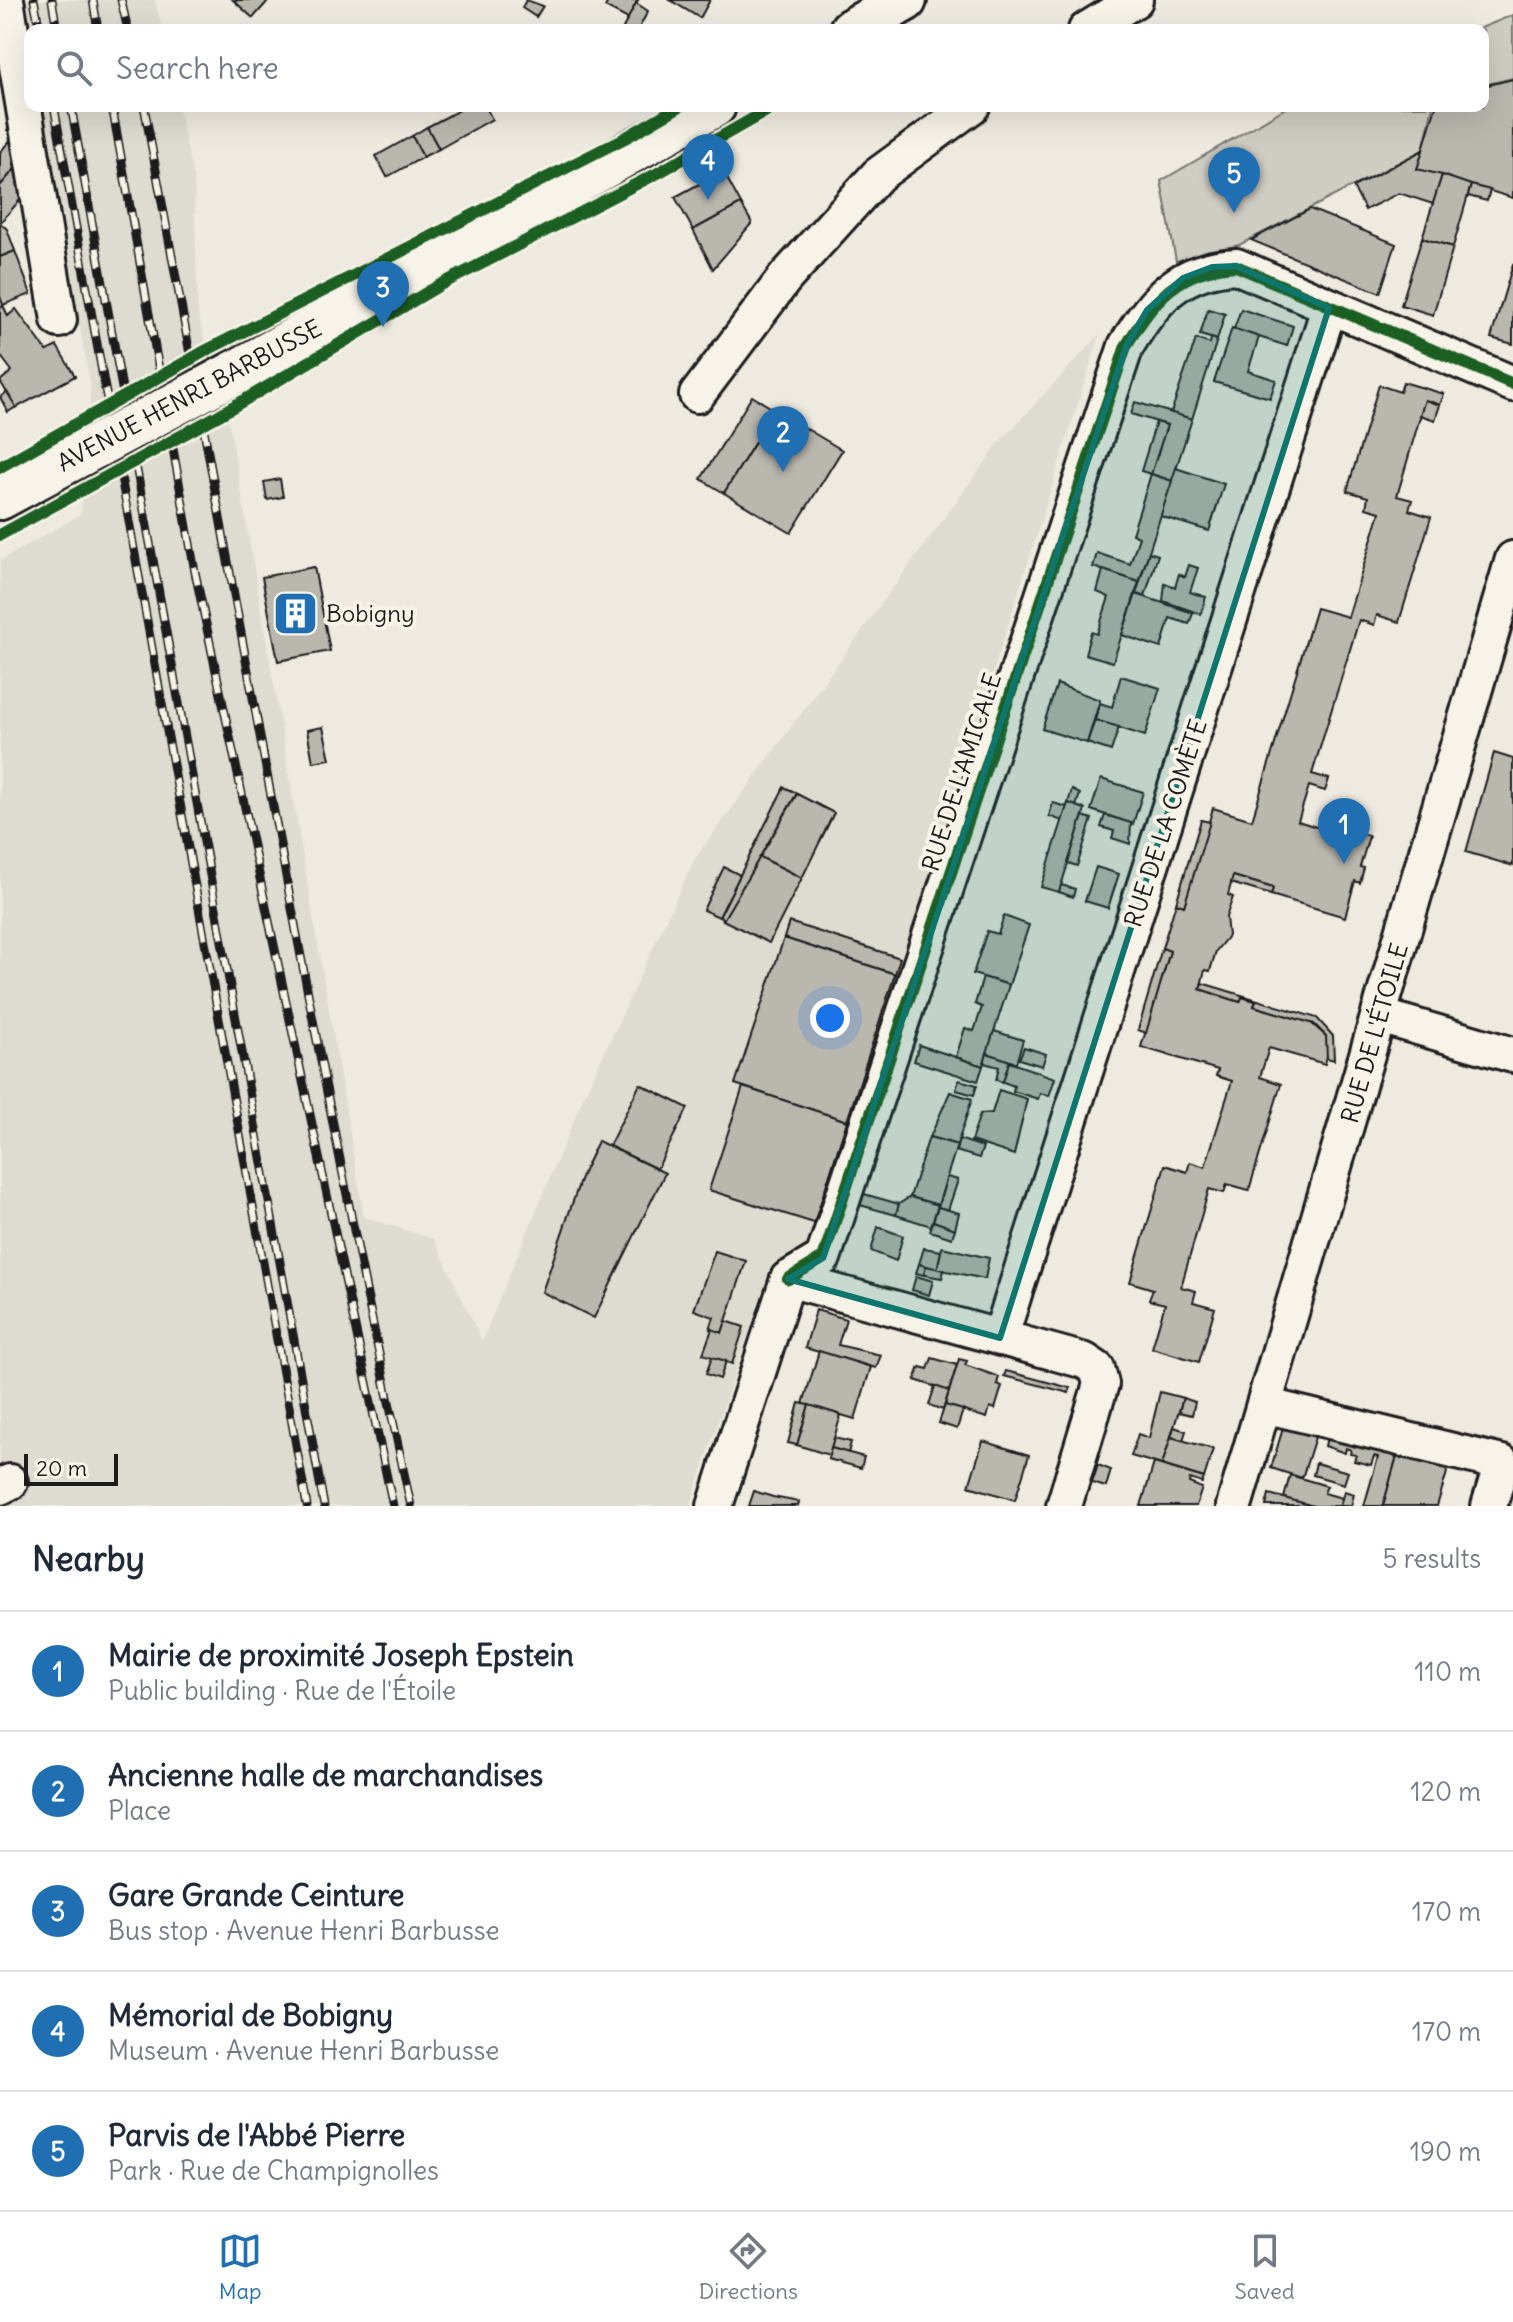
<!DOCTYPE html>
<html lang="en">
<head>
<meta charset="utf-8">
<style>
  :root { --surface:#fff; --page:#f6f6f7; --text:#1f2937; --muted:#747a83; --line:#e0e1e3; --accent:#1f6fb2 }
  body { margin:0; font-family:Delius,sans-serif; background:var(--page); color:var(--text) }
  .scale { position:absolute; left:24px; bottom:20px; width:94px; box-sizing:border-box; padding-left:8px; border:4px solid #1c1c1c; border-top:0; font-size:22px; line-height:28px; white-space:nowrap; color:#1c1c1c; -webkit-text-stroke:6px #f7f3e8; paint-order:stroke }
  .you { position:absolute; left:830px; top:1018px; width:28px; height:28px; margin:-20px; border:6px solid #fff; border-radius:50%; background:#1a73e8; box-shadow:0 0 0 12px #1a73e833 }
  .badge { display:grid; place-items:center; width:52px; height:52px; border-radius:50%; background:var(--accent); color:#fff; font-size:26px; font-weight:700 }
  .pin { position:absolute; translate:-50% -66px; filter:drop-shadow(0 2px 4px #0008) }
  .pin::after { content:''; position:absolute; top:42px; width:28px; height:24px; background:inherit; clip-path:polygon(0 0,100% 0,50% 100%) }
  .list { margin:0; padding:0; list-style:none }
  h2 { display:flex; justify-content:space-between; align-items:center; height:104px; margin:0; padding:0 32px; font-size:34px }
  h2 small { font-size:26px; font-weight:400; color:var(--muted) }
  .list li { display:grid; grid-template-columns:52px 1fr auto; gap:24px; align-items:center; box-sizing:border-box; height:120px; padding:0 32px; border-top:2px solid var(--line) }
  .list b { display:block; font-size:30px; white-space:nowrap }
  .list p { margin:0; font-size:26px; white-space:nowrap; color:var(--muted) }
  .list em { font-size:26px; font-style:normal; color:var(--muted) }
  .icon { flex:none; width:44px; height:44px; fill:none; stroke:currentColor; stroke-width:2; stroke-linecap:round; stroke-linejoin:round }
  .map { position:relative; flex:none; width:1513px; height:1506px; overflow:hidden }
  .search { position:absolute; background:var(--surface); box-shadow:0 8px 32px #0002; left:24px; right:24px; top:24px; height:88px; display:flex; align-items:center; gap:20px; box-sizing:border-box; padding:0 28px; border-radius:16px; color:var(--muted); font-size:30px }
  .sheet { height:704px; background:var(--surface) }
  nav { display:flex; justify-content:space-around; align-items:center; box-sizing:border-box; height:112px; border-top:2px solid var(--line); background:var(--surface); font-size:22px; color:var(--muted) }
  nav a { display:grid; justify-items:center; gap:4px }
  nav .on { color:var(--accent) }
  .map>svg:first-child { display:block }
  .built { fill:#dedbd1 }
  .green { fill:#cfccc3; stroke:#767470; stroke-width:2 }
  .building { fill:#bab7af; stroke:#1c1c1c; stroke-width:2 }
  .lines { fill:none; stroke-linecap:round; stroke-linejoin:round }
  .minor-casing { stroke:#1c1c1c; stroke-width:40 }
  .major-casing { stroke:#1c1c1c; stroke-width:48 }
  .minor { stroke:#f7f3e8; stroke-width:34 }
  .major { stroke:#f7f3e8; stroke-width:42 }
  .rail-casing { stroke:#1c1c1c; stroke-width:9 }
  .rail { stroke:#f7f3e8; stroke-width:6; stroke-dasharray:18; stroke-linecap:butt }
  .major-bridge-casing { stroke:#1c1c1c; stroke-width:48; stroke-linecap:butt }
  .major-bridge { stroke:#f7f3e8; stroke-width:42 }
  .cycleway-casing { stroke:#f7f3e8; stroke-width:17 }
  .cycleway { stroke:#1b5e20; stroke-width:12 }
  .marked { fill:#0f766e; fill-opacity:0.2; stroke:#0f766e; stroke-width:6; stroke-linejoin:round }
  .labels { text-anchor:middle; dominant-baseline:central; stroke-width:8; stroke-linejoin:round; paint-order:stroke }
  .street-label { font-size:24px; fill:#1c1c1c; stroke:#f7f3e8 }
  .poi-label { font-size:24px; fill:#1c1c1c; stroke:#f7f3e8; text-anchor:start }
</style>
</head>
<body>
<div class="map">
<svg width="1513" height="1506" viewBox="0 0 1513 1506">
  <rect width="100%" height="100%" fill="#eeeae0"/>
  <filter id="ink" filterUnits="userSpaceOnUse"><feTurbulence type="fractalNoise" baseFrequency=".0125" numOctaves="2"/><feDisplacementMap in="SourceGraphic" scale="16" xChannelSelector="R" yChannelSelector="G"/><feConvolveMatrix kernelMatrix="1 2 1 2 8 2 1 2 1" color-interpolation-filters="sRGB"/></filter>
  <g filter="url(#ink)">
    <g class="built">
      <polygon points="18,0 155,0 162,30 30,30 30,63"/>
      <polygon points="39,106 178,106 194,181 198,316 231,432 364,1217 434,1239 482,1341 580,1105 694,860 999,443 1100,334 813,1242 770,1269 690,1506 0,1506 0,561 81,514 91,388"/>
    </g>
    <g class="green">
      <polygon points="1513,15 1513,78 1483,85 1483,30 1476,30"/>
      <polygon points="1289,106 1433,106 1423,150 1239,245 1176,261 1161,181"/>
    </g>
    <g class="building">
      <polygon points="233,0 269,0 253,18"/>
      <polygon points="526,0 543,6 536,17 522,8"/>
      <polygon points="609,0 638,0 628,19 605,7"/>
      <polygon points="670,0 710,0 700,18"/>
      <polygon points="636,3 648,11 638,30 622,30"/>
      <polygon points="1513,79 1513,198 1417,169 1436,106 1483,106 1483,86"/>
      <polygon points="467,106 485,106 492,119 439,149 427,127"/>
      <polygon points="17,117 26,156 0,186 0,152 14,136 7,130"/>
      <polygon points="427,127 439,149 423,157 412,136"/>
      <polygon points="412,136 423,157 387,177 376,156"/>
      <polygon points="1423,150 1417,169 1442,175 1433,204 1399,193 1365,210 1353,187"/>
      <polygon points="26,156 32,186 0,223 0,186"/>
      <polygon points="723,171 741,204 693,230 675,197"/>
      <polygon points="1442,175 1471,185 1453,247 1422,238"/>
      <polygon points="1471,185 1490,190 1487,201 1468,196"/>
      <polygon points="741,204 752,223 713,269 693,230"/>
      <polygon points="1310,209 1396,244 1380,293 1251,240"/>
      <polygon points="0,223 7,229 15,251 0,257"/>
      <polygon points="1422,238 1453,247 1433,315 1401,305"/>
      <polygon points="15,251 31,294 3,305 0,296 0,257"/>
      <polygon points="1513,264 1513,344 1491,338"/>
      <polygon points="3,305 8,316 16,309 47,351 57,346 75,376 16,408 0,381 12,371 0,355 0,309"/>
      <polygon points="1208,309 1225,314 1217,340 1200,335"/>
      <polygon points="1241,309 1293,326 1287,346 1234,329"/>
      <polygon points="1232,328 1259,337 1248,371 1276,380 1270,398 1214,382"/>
      <polygon points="1211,338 1217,340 1192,419 1171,413 1196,339 1210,344"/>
      <polygon points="1403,382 1444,394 1440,405 1425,400 1397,496 1412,500 1409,510 1431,517 1399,622 1377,615 1374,625 1359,620 1312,774 1329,779 1325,791 1309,786 1298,821 1341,835 1343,828 1369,836 1360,867 1364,868 1360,883 1355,881 1345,917 1271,895 1273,888 1233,876 1228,895 1233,897 1226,917 1228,936 1216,951 1210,971 1205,970 1200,989 1240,1002 1242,997 1256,1001 1254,1006 1310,1022 1326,1036 1328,1052 1325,1064 1269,1048 1260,1077 1281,1084 1249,1190 1227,1184 1224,1193 1209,1189 1181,1287 1196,1291 1193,1302 1215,1308 1199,1362 1152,1348 1165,1304 1149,1300 1153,1289 1130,1282 1165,1165 1187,1172 1190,1162 1205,1167 1232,1081 1216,1076 1218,1070 1141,1047 1170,951 1162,948 1176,903 1184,906 1213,808 1252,820 1316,608 1348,617 1380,512 1366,508 1368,497 1347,491 1379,385 1400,392"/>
      <polygon points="7,392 16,407 8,412 0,397"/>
      <polygon points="752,396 775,410 724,493 701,479"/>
      <polygon points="1425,400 1440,405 1435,420 1420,415"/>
      <polygon points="1135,402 1192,419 1172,481 1151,474 1167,425 1131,414"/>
      <polygon points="775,410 842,450 791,533 724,493"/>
      <polygon points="1156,422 1167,425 1151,474 1141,471"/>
      <polygon points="1176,468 1224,484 1209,531 1160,516"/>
      <polygon points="1151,474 1172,481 1139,582 1093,567 1097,553 1130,564 1139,537 1132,534"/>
      <polygon points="280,479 283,497 267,500 264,482"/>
      <polygon points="1149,552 1158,555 1145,596 1136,594"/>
      <polygon points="1189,565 1198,568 1190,592 1206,597 1201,614 1163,601 1165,583 1175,587 1179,574 1185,577"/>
      <polygon points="314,567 330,651 278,661 262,577"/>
      <polygon points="1103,570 1139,582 1113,662 1085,654 1091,632 1097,634 1109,597 1097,592"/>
      <polygon points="1136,594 1193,613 1189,624 1170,618 1161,648 1122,635"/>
      <polygon points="1121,676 1160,688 1145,736 1095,720 1100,703 1112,707"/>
      <polygon points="1057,684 1100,700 1087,743 1042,729"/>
      <polygon points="1095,720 1119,727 1111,751 1087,743"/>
      <polygon points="323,727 330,759 313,762 307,730"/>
      <polygon points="1494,753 1513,759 1513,866 1466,852"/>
      <polygon points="1101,779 1143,792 1133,824 1091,810"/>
      <polygon points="784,787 797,793 724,919 719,917"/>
      <polygon points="1072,790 1080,794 1076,806 1068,803"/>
      <polygon points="797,794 834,813 802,878 760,857"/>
      <polygon points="1053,803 1067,807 1062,821 1049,816"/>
      <polygon points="1068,803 1085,809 1059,892 1041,887"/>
      <polygon points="1105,815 1131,823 1130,844 1112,838 1114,831 1101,827"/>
      <polygon points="1083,816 1092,819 1077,866 1068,863"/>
      <polygon points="1201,820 1210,822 1184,906 1176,903"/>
      <polygon points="760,857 802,878 769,943 723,920"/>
      <polygon points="724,867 740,875 719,917 703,910"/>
      <polygon points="1096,867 1119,874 1108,908 1085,901"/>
      <polygon points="1233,876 1273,888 1271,895 1231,883"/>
      <polygon points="1061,885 1075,889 1073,897 1059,892"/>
      <polygon points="1004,916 1029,925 1009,985 973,974 987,931 998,934"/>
      <polygon points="789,922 900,958 895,974 784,938"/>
      <polygon points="784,938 895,974 847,1121 735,1084"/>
      <polygon points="1162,948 1170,951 1146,1033 1138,1030"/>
      <polygon points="983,977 1009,985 983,1066 956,1057 965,1028 974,1031 982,1007 975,1004"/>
      <polygon points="1202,983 1317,1018 1333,1036 1334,1060 1327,1058 1326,1036 1314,1024 1254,1006 1256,1001 1242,997 1240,1002 1200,989"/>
      <polygon points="994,1031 1023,1040 1016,1063 987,1053"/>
      <polygon points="919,1045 983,1066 978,1081 914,1061"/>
      <polygon points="1024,1047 1046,1054 1042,1066 1019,1059"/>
      <polygon points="987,1053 1010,1061 1003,1082 996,1080 999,1067 984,1063"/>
      <polygon points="1009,1062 1055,1078 1049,1096 1040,1093 1038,1099 1013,1091 1014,1086 1003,1082"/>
      <polygon points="959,1080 977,1085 974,1095 956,1090"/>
      <polygon points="640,1084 688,1108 657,1169 609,1146"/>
      <polygon points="743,1087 847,1121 814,1223 709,1190"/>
      <polygon points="999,1090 1027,1099 1014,1155 971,1141 980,1114 992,1113"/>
      <polygon points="950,1092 972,1099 957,1145 930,1137"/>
      <polygon points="929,1137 957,1145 938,1205 910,1197"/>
      <polygon points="959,1139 983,1147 979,1158 956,1151"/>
      <polygon points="598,1141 665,1173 594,1318 542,1292 582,1175"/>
      <polygon points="947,1177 958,1180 948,1210 938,1207"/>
      <polygon points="864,1194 899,1204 896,1215 860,1205"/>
      <polygon points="910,1197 938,1205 931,1226 896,1215 899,1204"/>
      <polygon points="938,1207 959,1213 955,1229 933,1221"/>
      <polygon points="933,1221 955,1229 952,1238 930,1231"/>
      <polygon points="878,1227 903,1236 896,1261 871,1251"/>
      <polygon points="942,1247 989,1258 985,1279 937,1269"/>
      <polygon points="924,1248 941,1251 937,1269 919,1264"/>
      <polygon points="715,1251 746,1261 722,1333 710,1329 714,1317 694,1310"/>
      <polygon points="919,1264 926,1266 924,1275 916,1273"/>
      <polygon points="926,1266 944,1270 942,1278 924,1275"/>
      <polygon points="916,1276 933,1281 929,1295 912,1290"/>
      <polygon points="816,1310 846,1319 838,1345 881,1355 876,1368 805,1348"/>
      <polygon points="726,1321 744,1327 732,1364 703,1354 712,1329 722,1333"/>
      <polygon points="819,1351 871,1367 855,1419 803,1404"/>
      <polygon points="712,1357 726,1361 720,1379 706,1374"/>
      <polygon points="932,1358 957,1365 949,1391 915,1380 920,1367 928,1369"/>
      <polygon points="959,1359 967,1361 965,1365 999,1377 997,1384 1002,1386 995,1409 990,1407 987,1418 945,1405"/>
      <polygon points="1006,1371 1070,1388 1069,1393 1004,1376"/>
      <polygon points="935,1386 949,1391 943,1410 929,1405"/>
      <polygon points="1160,1392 1183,1398 1162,1465 1131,1456 1138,1434 1149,1438"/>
      <polygon points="1183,1398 1195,1402 1192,1415 1179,1412"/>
      <polygon points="799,1403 809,1405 797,1445 788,1443"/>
      <polygon points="809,1405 841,1415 829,1455 797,1445"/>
      <polygon points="945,1405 963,1410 957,1429 939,1423"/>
      <polygon points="1284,1425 1316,1434 1302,1478 1271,1468"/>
      <polygon points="1174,1427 1186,1431 1183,1440 1171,1437"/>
      <polygon points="1171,1437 1213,1449 1204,1478 1162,1465"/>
      <polygon points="1327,1437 1397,1456 1383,1506 1364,1506 1378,1457 1374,1456 1371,1465 1354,1461 1356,1455 1350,1454 1351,1450 1346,1448 1345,1453 1325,1446"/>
      <polygon points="834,1438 851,1442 848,1453 831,1448"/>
      <polygon points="983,1441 1029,1455 1015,1500 969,1486"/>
      <polygon points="831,1448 864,1457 861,1468 828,1459"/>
      <polygon points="1397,1456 1448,1469 1437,1506 1383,1506"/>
      <polygon points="1154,1463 1204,1478 1202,1483 1190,1479 1189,1483 1202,1488 1196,1506 1141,1506"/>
      <polygon points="1316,1463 1348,1472 1344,1484 1313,1475"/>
      <polygon points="1098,1465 1111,1470 1106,1487 1092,1483"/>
      <polygon points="1290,1475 1327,1486 1324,1493 1342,1498 1340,1506 1313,1506 1284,1498"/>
      <polygon points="754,1491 773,1497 799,1502 798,1506 749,1506"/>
      <polygon points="1344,1491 1354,1494 1351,1506 1340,1506"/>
      <polygon points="1269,1494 1284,1498 1313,1506 1266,1506"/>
    </g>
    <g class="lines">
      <defs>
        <g id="minor">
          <polyline points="6,0 59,320"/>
          <polyline points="1086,30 1135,0"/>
          <polyline points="697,395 785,278 878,175 972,106"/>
          <polyline points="1380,1016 1513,1055"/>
          <path d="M788,1279L823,1258L1126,346C1154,299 1179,269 1236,266L1513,384"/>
          <polyline points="788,1279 1085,1361 1097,1369 1101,1384 1064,1506"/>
          <polyline points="1000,1338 1329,308"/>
          <polyline points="1264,1405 1502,1463 1489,1506"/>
          <polyline points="0,1487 10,1482"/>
          <polyline points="715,1506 788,1279"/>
          <polyline points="1234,1506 1513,559"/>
        </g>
        <g id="major">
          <polyline points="851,30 905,0"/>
          <polyline points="224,378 714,106"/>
          <polyline points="0,498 82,454"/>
        </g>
      </defs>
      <use href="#minor" class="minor-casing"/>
      <use href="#major" class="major-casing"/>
      <use href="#minor" class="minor"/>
      <use href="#major" class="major"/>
      <defs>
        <g id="rail">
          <polyline points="34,0 40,30"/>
          <polyline points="52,0 57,30"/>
          <polyline points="93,0 98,30"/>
          <polyline points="121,0 128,30"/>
          <polyline points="54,106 307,1506"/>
          <polyline points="71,106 324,1506"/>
          <polyline points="112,106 195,572 393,1506"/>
          <path d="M144,106C232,573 311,1041 411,1506"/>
        </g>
      </defs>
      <use href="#rail" class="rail-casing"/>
      <use href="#rail" class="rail"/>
      <defs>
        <polyline id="major-bridge" points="82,454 224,378"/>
      </defs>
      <use href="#major-bridge" class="major-bridge-casing"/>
      <use href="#major-bridge" class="major-bridge"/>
      <defs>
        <g id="cycleway">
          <polyline points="0,467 207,350 625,138 680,106"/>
          <polyline points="0,535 219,415 440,285 658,173 775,106"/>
          <path d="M788,1279L823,1258L1126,346C1154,299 1179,269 1236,266L1513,384"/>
        </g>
      </defs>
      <use href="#cycleway" class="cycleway-casing"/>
      <use href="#cycleway" class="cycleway"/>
    </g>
  </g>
  <path class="marked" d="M1236,266L1329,308L1000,1338L788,1279L823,1258L1126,346L1147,310L1183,278L1212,267Z"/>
  <defs>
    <symbol id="building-square" viewBox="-11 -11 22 22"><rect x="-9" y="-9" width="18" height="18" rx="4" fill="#1f6fb2" stroke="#f7f3e8"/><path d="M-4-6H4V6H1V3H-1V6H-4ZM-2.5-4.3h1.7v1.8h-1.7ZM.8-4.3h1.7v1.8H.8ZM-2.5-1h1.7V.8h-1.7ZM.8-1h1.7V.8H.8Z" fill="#fff"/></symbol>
  </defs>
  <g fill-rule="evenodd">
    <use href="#building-square" x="270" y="588" width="51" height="51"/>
  </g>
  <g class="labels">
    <g class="street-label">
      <text transform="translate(189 395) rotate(-28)">AVENUE HENRI BARBUSSE</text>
      <text transform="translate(961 772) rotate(-72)">RUE DE L'AMICALE</text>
      <text transform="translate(1165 823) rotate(-72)">RUE DE LA COMÈTE</text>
      <text transform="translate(1374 1033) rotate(-74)">RUE DE L'ÉTOILE</text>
    </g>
    <g class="poi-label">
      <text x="326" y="613">Bobigny</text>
    </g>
  </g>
</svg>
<div class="scale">20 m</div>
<div class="you"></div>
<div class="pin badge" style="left:1344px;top:864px">1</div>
<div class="pin badge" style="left:783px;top:472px">2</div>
<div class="pin badge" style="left:383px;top:327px">3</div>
<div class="pin badge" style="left:708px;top:200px">4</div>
<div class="pin badge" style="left:1234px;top:213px">5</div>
<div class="search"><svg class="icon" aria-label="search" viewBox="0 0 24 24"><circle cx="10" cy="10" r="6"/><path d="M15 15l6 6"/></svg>Search here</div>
</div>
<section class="sheet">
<h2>Nearby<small>5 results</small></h2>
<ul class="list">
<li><span class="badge">1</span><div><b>Mairie de proximité Joseph Epstein</b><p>Public building · Rue de l'Étoile</p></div><em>110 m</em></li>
<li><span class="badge">2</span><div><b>Ancienne halle de marchandises</b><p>Place</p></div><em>120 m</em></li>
<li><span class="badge">3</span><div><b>Gare Grande Ceinture</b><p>Bus stop · Avenue Henri Barbusse</p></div><em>170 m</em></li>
<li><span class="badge">4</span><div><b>Mémorial de Bobigny</b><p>Museum · Avenue Henri Barbusse</p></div><em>170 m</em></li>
<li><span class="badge">5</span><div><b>Parvis de l'Abbé Pierre</b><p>Park · Rue de Champignolles</p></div><em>190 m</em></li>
</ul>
</section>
<nav>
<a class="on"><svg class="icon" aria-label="map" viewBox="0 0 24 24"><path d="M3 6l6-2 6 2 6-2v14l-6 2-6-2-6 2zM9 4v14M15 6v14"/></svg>Map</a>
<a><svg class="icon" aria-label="directions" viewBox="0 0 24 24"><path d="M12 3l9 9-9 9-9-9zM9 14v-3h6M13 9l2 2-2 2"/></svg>Directions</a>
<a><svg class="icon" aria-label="saved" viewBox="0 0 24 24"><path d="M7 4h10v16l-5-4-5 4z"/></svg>Saved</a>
</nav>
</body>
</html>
